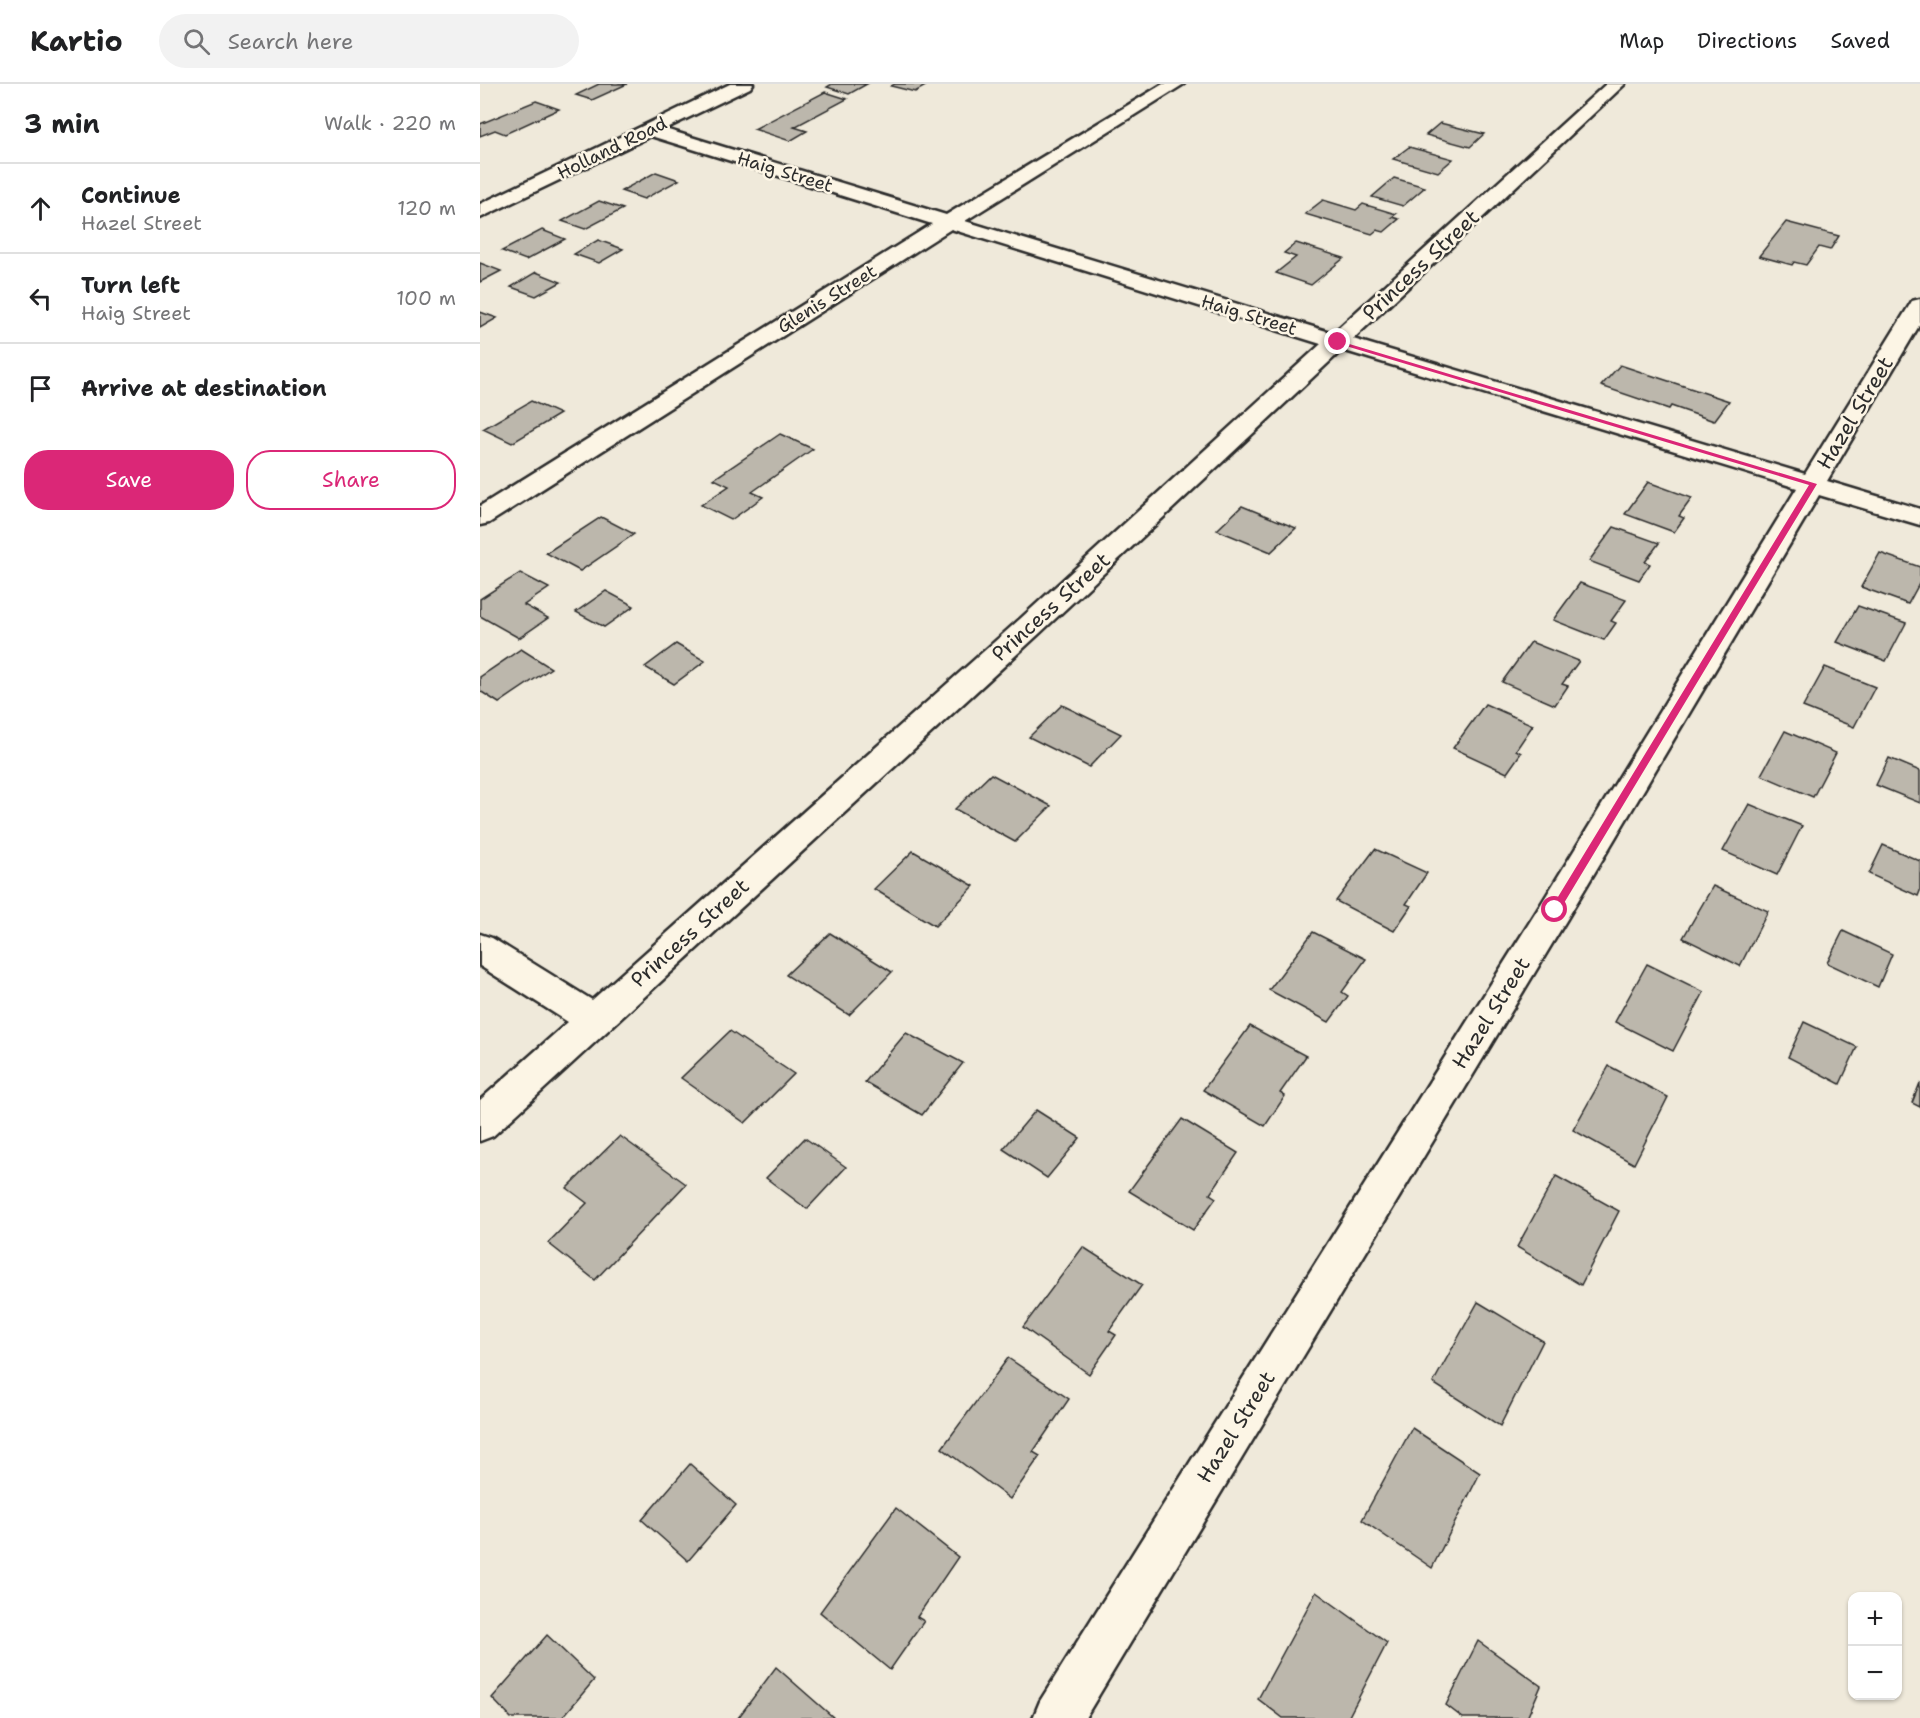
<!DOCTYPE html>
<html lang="en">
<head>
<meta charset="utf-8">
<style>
  :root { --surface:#fff; --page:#f2f2f2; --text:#202124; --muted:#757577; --line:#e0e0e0; --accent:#db2777 }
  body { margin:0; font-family:"Shantell Sans",sans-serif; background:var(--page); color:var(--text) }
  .controls { position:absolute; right:18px; bottom:18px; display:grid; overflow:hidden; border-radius:12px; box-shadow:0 2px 4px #0004 }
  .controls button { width:54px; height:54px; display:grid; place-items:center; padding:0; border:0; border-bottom:2px solid var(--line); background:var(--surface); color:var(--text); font:30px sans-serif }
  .stop { position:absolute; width:18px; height:18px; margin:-14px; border:4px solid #db2777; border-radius:50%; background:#fff }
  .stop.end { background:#db2777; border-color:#fff; box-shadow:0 2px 6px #0008 }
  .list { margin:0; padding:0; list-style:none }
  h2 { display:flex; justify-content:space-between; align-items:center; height:78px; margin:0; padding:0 24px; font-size:26px }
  h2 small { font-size:20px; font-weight:400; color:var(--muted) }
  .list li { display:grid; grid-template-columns:39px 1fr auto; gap:18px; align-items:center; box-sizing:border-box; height:90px; padding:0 24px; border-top:2px solid var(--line) }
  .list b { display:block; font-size:22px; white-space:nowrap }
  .list p { margin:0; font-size:20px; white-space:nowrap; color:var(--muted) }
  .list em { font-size:20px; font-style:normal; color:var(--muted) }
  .actions { display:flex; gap:12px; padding:18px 24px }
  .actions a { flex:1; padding:14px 0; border:2px solid var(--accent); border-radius:24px; text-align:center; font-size:21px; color:var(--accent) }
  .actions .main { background:var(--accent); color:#fff }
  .icon { flex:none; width:33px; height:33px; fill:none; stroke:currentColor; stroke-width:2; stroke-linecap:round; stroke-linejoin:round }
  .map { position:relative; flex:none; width:1440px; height:1634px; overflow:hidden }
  header { display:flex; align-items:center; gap:36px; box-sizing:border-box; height:84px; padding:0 30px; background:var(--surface); border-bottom:2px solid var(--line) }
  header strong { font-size:28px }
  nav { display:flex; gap:33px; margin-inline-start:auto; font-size:21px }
  .search { width:420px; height:54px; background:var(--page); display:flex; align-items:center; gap:15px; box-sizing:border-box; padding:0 21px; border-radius:33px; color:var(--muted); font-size:22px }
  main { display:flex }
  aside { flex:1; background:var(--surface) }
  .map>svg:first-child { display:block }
  .building { fill:#bcb7ac; stroke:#2b2b2b; stroke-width:1.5 }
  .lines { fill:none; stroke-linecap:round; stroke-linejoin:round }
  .minor-casing { stroke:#2b2b2b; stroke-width:5 }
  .minor { fill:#fcf5e5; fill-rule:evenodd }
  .route { fill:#db2777 }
  .labels { text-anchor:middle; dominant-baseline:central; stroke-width:5; stroke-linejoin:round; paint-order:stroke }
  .far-street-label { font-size:18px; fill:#2b2b2b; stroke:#fcf5e5 }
  .street-label { font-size:21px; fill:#2b2b2b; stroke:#fcf5e5 }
</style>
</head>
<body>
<header>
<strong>Kartio</strong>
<div class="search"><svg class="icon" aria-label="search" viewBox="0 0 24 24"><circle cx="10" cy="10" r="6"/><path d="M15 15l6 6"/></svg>Search here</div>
<nav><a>Map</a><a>Directions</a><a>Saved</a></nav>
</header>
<main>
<aside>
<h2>3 min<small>Walk · 220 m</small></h2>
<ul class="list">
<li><svg class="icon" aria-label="ahead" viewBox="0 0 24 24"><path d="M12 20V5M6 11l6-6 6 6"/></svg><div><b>Continue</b><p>Hazel Street</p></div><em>120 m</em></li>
<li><svg class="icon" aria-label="left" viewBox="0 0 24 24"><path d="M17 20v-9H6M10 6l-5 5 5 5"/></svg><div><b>Turn left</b><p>Haig Street</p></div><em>100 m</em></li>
<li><svg class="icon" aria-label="arrive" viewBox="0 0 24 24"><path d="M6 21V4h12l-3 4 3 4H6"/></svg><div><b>Arrive at destination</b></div></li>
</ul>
<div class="actions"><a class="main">Save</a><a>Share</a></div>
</aside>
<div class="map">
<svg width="1440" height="1634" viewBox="0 0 1440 1634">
  <rect width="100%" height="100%" fill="#efe9da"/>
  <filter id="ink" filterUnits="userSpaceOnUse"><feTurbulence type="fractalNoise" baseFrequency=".0167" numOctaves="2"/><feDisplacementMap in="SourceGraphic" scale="12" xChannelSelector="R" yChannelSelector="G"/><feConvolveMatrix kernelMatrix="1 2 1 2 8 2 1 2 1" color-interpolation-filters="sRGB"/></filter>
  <g filter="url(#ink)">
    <g class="building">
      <polygon points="119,0 147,0 112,16 96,11"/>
      <polygon points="352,0 387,0 369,10 347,3"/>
      <polygon points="415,0 449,0 435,8 411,2"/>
      <polygon points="345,8 367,15 314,43 327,47 310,57 274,45"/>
      <polygon points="56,17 79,25 25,50 15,46 0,52 0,40"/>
      <polygon points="960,39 1004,50 990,63 946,51"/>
      <polygon points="929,63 973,75 958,88 913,75"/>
      <polygon points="176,88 199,96 164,115 141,107"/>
      <polygon points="914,94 945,103 923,122 892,113"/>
      <polygon points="843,116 876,126 883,120 916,130 912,133 919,135 904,148 897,146 892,150 825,130"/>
      <polygon points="119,117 143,125 105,145 82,137"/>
      <polygon points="1306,138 1359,152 1350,166 1339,163 1326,181 1314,178 1312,181 1279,172"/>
      <polygon points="62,146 85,155 46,176 22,167"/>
      <polygon points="118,156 143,165 119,179 94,170"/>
      <polygon points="816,159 864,174 831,201 796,189 816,173 804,169"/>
      <polygon points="0,179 21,187 0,198"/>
      <polygon points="56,188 81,198 56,212 31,203"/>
      <polygon points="0,228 17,234 0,244"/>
      <polygon points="1140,281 1249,317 1234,337 1191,322 1189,325 1121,302"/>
      <polygon points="51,317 80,330 32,359 3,345"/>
      <polygon points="300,350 333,365 272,408 283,413 251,436 221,421 249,402 234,395"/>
      <polygon points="1168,398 1212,414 1199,432 1204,434 1194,448 1145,430"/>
      <polygon points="762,422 816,444 791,468 737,446"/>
      <polygon points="121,433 154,450 100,487 66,469"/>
      <polygon points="1134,443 1179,459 1165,478 1170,480 1159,496 1109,477"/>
      <polygon points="1400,469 1440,483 1440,498 1428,520 1381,503"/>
      <polygon points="40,489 69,504 44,521 68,534 39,554 0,532 0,515"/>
      <polygon points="1100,499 1146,516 1131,537 1136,539 1124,556 1073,536"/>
      <polygon points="126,507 154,522 124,543 96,528"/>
      <polygon points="1378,522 1426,539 1406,577 1357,558"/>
      <polygon points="1051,558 1099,577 1082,600 1088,602 1075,621 1022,598"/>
      <polygon points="196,560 225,577 194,600 165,583"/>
      <polygon points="41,565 71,584 19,619 0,607 0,593"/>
      <polygon points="1345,583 1395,603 1374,643 1323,623"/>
      <polygon points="1005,620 1053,641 1036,666 1041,669 1027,689 973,664"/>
      <polygon points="582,621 641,650 609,683 549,653"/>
      <polygon points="1305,647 1356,669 1333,713 1281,691"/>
      <polygon points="1409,674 1440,687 1440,719 1396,701"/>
      <polygon points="511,690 571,722 535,758 475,725"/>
      <polygon points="1269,720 1322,742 1297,791 1243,767"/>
      <polygon points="1403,761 1440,777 1440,807 1438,812 1389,790"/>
      <polygon points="895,765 947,789 926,820 931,822 914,847 856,817"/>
      <polygon points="433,767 494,802 455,842 394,805"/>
      <polygon points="1233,802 1288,827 1260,882 1203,854"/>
      <polygon points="1363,847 1412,870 1398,903 1347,879"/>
      <polygon points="833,848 886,875 862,908 868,912 849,938 789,906"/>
      <polygon points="350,849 412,888 369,931 306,891"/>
      <polygon points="1167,880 1224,908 1193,967 1135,938"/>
      <polygon points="1324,938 1377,963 1360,1000 1308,973"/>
      <polygon points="770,942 826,972 800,1009 805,1012 785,1042 723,1006"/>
      <polygon points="250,947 314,990 265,1039 201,994"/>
      <polygon points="426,949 483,979 442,1031 385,998"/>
      <polygon points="1129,982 1188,1013 1154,1080 1093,1046"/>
      <polygon points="1440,999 1440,1023 1432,1019"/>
      <polygon points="556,1026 600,1054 567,1094 523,1065"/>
      <polygon points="702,1035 758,1069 730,1110 736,1114 713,1146 649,1107"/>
      <polygon points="140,1052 206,1100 115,1196 68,1159 107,1119 87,1104"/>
      <polygon points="325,1054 366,1083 327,1125 286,1094"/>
      <polygon points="1076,1092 1139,1127 1101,1201 1037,1163"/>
      <polygon points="603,1163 662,1201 629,1247 636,1251 609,1290 543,1243"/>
      <polygon points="998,1218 1063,1257 1020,1342 953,1299"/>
      <polygon points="528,1274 589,1315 553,1368 560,1372 530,1415 462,1364"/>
      <polygon points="932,1344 1000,1389 952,1484 882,1436"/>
      <polygon points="210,1380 256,1421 208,1477 162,1436"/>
      <polygon points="416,1424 478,1473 437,1533 444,1537 410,1586 340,1528"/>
      <polygon points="836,1508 907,1559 868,1634 803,1634 778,1615"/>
      <polygon points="67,1551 114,1596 82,1634 31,1634 12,1614"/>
      <polygon points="998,1557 1061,1602 1047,1634 983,1634 966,1621"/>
      <polygon points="296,1583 354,1634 258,1634"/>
    </g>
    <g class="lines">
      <defs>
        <polygon id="minor" points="250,0 273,0 270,4 185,45 466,131 683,0 704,0 485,137 853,249 1126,0 1145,0 873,255 1325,390 1429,222 1432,217 1440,215 1440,240 1347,397 1440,425 1440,441 1339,411 1087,835 605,1634 553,1634 560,1617 1063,817 1317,404 862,266 560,549 13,1052 0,1057 0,1016 88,938 0,882 0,850 12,854 112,916 540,535 841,260 471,145 9,439 0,441 0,422 452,140 171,52 0,134 0,120"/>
      </defs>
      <use href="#minor" class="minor-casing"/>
      <use href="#minor" class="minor"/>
    </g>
  </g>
  <polygon class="route" points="856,256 1337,400 1078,829 1075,830 1070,826 1329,401 856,259"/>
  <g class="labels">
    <g class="far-street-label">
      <text transform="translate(132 64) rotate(-26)">Holland Road</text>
      <text transform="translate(305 88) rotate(17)">Haig Street</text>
      <text transform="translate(347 215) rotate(-32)">Glenis Street</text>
      <text transform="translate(769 231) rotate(17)">Haig Street</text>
    </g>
    <g class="street-label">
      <text transform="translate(941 181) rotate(-43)">Princess Street</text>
      <text transform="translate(1375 329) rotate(-59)">Hazel Street</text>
      <text transform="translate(571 523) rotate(-42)">Princess Street</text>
      <text transform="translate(210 849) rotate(-42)">Princess Street</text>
      <text transform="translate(1011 929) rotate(-58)">Hazel Street</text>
      <text transform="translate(756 1343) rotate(-58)">Hazel Street</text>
    </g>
  </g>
</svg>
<div class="controls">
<button>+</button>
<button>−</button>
</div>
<div class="stop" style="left:1075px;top:826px"></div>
<div class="stop end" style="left:858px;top:258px"></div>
</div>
</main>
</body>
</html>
